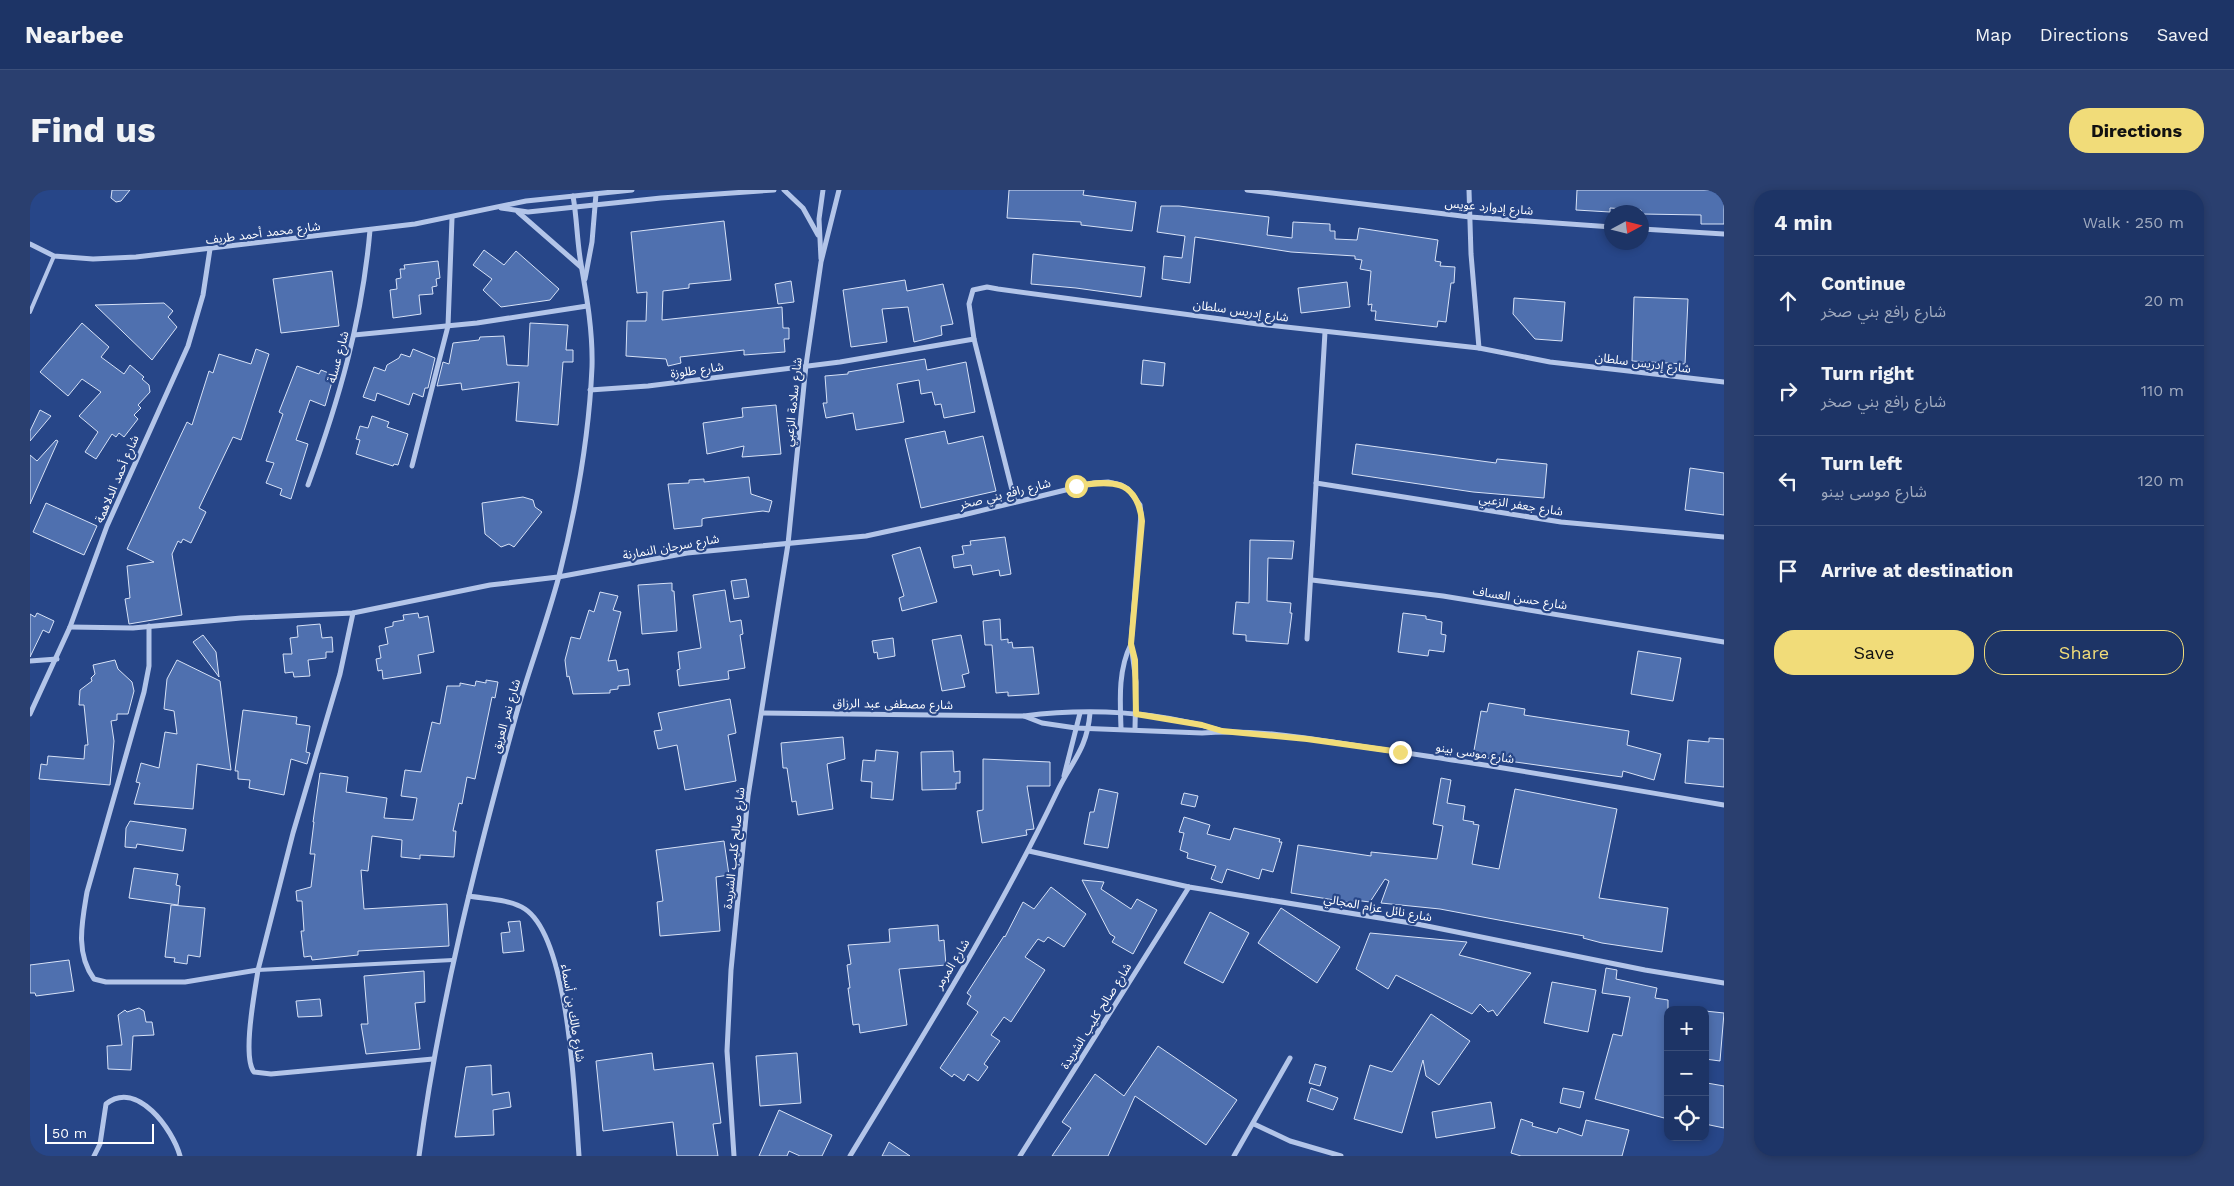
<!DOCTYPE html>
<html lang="en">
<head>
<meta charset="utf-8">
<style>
  :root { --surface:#1d3466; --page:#2a3f6f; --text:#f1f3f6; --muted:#a0aabf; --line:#3b4f7a; --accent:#f1dc79 }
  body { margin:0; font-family:"Work Sans","Noto Sans Arabic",sans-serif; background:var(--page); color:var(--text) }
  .controls { position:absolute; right:15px; bottom:15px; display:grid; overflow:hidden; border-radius:10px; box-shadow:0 2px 8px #0003 }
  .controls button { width:45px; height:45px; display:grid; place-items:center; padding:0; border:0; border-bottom:1px solid var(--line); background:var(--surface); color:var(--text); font:25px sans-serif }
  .compass { position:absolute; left:1574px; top:15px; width:45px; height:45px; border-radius:50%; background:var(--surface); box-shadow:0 2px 8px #0003; rotate:83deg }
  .scale { position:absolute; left:15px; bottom:12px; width:109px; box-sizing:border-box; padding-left:5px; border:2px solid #fff; border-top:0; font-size:14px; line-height:18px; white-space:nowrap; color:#fff; -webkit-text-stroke:4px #274688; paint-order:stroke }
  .stop { position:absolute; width:15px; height:15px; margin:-11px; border:4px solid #f1dc79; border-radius:50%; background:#fff }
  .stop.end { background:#f1dc79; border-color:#fff; box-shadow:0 1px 5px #0008 }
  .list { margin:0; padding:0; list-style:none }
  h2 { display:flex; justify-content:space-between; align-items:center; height:65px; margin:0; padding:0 20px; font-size:21px }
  h2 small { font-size:16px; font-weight:400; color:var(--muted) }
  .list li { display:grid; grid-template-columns:32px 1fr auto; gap:15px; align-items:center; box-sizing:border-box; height:90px; padding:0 20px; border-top:1px solid var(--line) }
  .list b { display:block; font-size:19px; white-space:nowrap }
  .list p { margin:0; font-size:16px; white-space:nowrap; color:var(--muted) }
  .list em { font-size:16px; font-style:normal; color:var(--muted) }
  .actions { display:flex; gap:10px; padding:15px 20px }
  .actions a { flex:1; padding:11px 0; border:1px solid var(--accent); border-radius:20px; text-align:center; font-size:18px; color:var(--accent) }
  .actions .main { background:var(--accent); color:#111 }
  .icon { flex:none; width:28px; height:28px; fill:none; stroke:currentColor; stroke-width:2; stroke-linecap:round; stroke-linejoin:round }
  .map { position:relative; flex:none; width:1694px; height:966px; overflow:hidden; border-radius:20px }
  header { display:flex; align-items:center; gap:30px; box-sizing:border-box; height:70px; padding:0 25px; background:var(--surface); border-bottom:1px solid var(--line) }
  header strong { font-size:24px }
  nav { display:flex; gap:28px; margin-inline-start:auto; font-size:18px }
  .intro { display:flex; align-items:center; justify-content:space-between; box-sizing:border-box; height:120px; padding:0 30px }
  h1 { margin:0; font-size:35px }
  .button { padding:12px 22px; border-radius:20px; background:var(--accent); color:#111; font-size:18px; font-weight:700 }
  main { display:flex; gap:30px; padding:0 30px }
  aside { flex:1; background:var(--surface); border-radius:20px; box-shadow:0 2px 8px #0003 }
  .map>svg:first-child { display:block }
  .building { fill:#4f70af; stroke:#d7e2f7 }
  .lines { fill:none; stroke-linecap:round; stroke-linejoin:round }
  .lane { stroke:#b3c5e9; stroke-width:4 }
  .street { stroke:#b3c5e9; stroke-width:5 }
  .route { stroke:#f1dc79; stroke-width:6 }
  .labels { text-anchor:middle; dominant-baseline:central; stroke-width:4.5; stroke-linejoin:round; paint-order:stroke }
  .street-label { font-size:12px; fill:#fff; stroke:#274688 }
</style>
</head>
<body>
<header>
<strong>Nearbee</strong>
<nav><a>Map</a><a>Directions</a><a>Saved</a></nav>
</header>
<div class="intro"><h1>Find us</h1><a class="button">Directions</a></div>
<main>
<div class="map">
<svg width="1694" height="966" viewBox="0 0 1694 966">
  <rect width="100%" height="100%" fill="#274688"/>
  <g class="building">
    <polygon points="82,0 100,0 91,11 86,12 81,8"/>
    <polygon points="979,0 1054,0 1053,5 1106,12 1102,41 1051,35 1051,32 977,28"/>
    <polygon points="1547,0 1694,0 1694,34 1671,34 1671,25 1612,24 1611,20 1580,18 1580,22 1546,20"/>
    <polygon points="1131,16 1149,16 1239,27 1237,45 1262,48 1263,32 1300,34 1300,41 1305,41 1305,49 1327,50 1329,38 1408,50 1405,71 1411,72 1410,76 1425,77 1424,93 1421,93 1416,132 1408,131 1407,137 1345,130 1346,121 1341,121 1342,114 1338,115 1341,81 1330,79 1332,70 1325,69 1325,66 1261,62 1165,47 1160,93 1132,89 1134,66 1152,68 1155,46 1127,42"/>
    <polygon points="694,31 701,90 659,94 659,98 633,101 632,130 752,117 753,138 759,138 759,149 754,149 755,162 714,165 714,160 650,167 651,173 638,176 636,169 596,166 597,131 616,131 617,102 607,103 601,42"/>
    <polygon points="454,60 474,75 486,61 529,99 520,110 471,117 453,100 462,89 443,75"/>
    <polygon points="1003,64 1115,77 1111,107 1046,98 1001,94"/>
    <polygon points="408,71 410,88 406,89 407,96 402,97 403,104 389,105 391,124 363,128 360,100 367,99 366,89 371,88 370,79 375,79 374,75"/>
    <polygon points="302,81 309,136 251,143 243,89"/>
    <polygon points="875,90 877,101 913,94 923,134 911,136 912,145 884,152 878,117 852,119 857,152 821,157 813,100"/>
    <polygon points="761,91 764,112 748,114 745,94"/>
    <polygon points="1317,92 1320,117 1271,123 1268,98"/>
    <polygon points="1604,107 1658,109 1655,174 1602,171"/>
    <polygon points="1484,108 1535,112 1532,151 1505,149 1483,124"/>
    <polygon points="134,113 143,121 138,127 147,137 122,170 65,115"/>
    <polygon points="52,133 79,157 71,167 94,184 100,175 114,187 112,189 119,195 120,202 108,215 111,218 104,225 108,229 94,247 89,243 86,247 82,244 66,269 55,262 68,242 49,226 71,202 52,189 38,206 10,182"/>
    <polygon points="500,133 538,135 536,160 543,160 543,172 533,172 528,235 486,231 489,192 432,200 431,193 407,196 413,172 419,174 423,153 449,150 450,147 474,146 477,175 498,176"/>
    <polygon points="226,159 239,164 211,250 203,247 169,318 176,322 161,353 153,349 151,353 148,351 142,364 152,425 99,434 95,409 100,408 97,376 124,372 97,359 157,232 162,235 179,181 183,183 189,164 221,174"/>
    <polygon points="383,159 405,168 398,198 395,198 393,207 383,203 379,215 347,203 345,211 333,207 344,177 355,181 357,175 369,168 371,164 380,167"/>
    <polygon points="895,169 897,180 936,172 945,222 914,228 911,214 905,215 902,202 891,204 889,190 867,194 874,232 826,240 823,223 796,228 793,213 797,213 795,186 818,184 818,182"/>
    <polygon points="1113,170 1135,173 1133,196 1111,194"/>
    <polygon points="267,176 289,184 291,180 304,185 295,216 280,210 266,250 278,254 261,309 250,305 252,299 236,293 244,273 236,271 253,224 249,222"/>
    <polygon points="746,215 751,264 712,267 714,256 677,264 673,233 713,227 712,218"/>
    <polygon points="10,220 21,226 0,251 0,241"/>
    <polygon points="342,226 359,232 357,237 378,244 368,275 364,274 363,276 326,264 330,250 326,249 330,236 338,238"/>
    <polygon points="915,241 918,254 953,246 966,301 891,318 875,249"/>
    <polygon points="26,250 28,251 0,314 0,265 7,271"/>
    <polygon points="1326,254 1466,273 1467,269 1517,274 1514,308 1443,302 1322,284"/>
    <polygon points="1660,278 1694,283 1694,325 1655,320"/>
    <polygon points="719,287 721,304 742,311 739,322 733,321 675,328 672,329 672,336 644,339 638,294 659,293 659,290 674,289 674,292"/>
    <polygon points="493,307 503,310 505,317 512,322 484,357 479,354 471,357 455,344 452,313"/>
    <polygon points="16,313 67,336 54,365 3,342"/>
    <polygon points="975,347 981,384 970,386 969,380 943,385 941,375 924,378 922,366 934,364 932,356 941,355 940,351"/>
    <polygon points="1220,350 1264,351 1262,369 1238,368 1237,411 1261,413 1260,423 1262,423 1258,454 1216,451 1216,445 1203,444 1206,412 1219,413"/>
    <polygon points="890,357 907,412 872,421 869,408 874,406 862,365"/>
    <polygon points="716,389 719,407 704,409 701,391"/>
    <polygon points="642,393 642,401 644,401 647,441 612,444 608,395"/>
    <polygon points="695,400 700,432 711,430 713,444 710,445 715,478 698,481 699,489 649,496 647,480 650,479 648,462 671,458 663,405"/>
    <polygon points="570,402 588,406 583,420 591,422 578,471 586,470 588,481 598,479 600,495 588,496 588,499 580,500 580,503 543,504 539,486 537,487 535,470 541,447 550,449 559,420 564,422"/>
    <polygon points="7,423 24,431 19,443 13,440 0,467 0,424 5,427"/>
    <polygon points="388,423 389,428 398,426 404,462 388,465 391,483 353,489 352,480 348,481 346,469 351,468 349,456 358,454 355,438 363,436 363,432 374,430 373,425"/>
    <polygon points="1373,423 1396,426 1396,429 1412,432 1411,444 1416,445 1414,462 1399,460 1398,466 1368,462"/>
    <polygon points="970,429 971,450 978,449 978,453 982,452 983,458 1003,457 1009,504 978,506 978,502 966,503 962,455 955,455 953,431"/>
    <polygon points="290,434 292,448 302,447 303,462 296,462 296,468 278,470 280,486 264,487 263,482 255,483 253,464 262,464 260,448 268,447 267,436"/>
    <polygon points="173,445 186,462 189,487 163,452"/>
    <polygon points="931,445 939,483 932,485 935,497 912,501 902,450"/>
    <polygon points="863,448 865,466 848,469 847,462 844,463 842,451"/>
    <polygon points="1608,461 1651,468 1643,511 1601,504"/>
    <polygon points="85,470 88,479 102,492 104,501 98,524 87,524 87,530 81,531 84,551 80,595 9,589 11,574 17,575 18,566 54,569 55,555 58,555 54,515 49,515 50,500 62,491 61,488 65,484 63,475"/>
    <polygon points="147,470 190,491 201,580 167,574 163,619 104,614 110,593 106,592 111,573 129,578 135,542 147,544 144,521 134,519 137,489"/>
    <polygon points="456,490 468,492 465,508 462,507 445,589 437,587 432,614 429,613 423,641 426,641 424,667 390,665 390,669 371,667 372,650 342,646 338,681 331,680 334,719 417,714 419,756 328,761 328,765 282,770 281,766 274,767 271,741 274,741 272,711 267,711 266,701 281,697 285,664 280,664 284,632 283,632 290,583 318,587 316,602 357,608 354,628 383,630 387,608 371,606 375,580 391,582 402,532 410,534 417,496 430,496 430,493 445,496 446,491 456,493"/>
    <polygon points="700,509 706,543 698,545 706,591 655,600 647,555 628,559 624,541 632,540 628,523"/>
    <polygon points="1459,513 1495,519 1494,525 1599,541 1597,555 1631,564 1624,590 1593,581 1592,587 1443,566 1451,521 1457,522"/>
    <polygon points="213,520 267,527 266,534 280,536 276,562 280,563 277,574 261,569 254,605 219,598 220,590 208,589 208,581 205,581"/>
    <polygon points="813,547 815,569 797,574 803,619 768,625 766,611 762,612 757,578 753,578 751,553"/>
    <polygon points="1679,548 1694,549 1694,597 1655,593 1658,550 1679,552"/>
    <polygon points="846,560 868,562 863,610 841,608 842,592 831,591 833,570 845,571"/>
    <polygon points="923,561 924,582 930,581 930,593 926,593 926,599 892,600 891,562"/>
    <polygon points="953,569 1020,572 1020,596 997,596 1004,639 996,640 997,645 952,653 947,621 953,620"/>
    <polygon points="1411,588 1421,590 1417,613 1435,616 1433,630 1444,632 1443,634 1449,635 1442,674 1469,679 1485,599 1587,619 1569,708 1638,718 1632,762 1572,753 1553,748 1554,746 1410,719 1351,713 1359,691 1355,689 1340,712 1324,710 1323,713 1261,703 1268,655 1341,666 1341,662 1407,669 1413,636 1403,634"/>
    <polygon points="1069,599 1088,603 1078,658 1054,654 1060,622 1064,622"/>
    <polygon points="1154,603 1168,606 1165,617 1151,614"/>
    <polygon points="1154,627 1180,635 1177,644 1200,650 1204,638 1250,649 1249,652 1252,652 1243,682 1232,679 1229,689 1197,679 1192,693 1181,689 1186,676 1157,668 1158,663 1150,660 1154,643 1149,642"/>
    <polygon points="100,631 156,639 153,661 107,654 106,658 95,657 96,638"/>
    <polygon points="694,651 699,685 686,687 690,741 630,746 627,712 633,711 626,660"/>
    <polygon points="104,678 148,684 146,695 150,696 148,715 99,708"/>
    <polygon points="1052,690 1074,692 1071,699 1101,719 1107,709 1127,720 1103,764 1082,752 1085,747 1080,744"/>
    <polygon points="1021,697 1056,724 1034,757 1018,747 1014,752 1008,749 995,767 1015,780 981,832 974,827 961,845 970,851 954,874 958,877 948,891 938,884 934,891 924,884 922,887 910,878 948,822 937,814 941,806 937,803 974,746 975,747 993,712 1004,719"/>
    <polygon points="141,715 175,718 170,767 158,765 157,774 144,772 145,768 135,767"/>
    <polygon points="1251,718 1310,757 1287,793 1228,753"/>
    <polygon points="1180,722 1219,743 1193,793 1154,773"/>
    <polygon points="490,731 494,761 473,763 471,743 480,742 478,732"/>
    <polygon points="908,735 909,751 914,750 916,775 869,779 877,835 830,843 829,834 823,835 818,798 820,798 817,775 821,774 818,755 860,752 859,739"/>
    <polygon points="1340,743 1437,752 1429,765 1501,783 1467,826 1463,820 1458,822 1450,814 1442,824 1366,785 1358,799 1326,779"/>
    <polygon points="39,770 44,801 6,806 5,803 0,803 0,775"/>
    <polygon points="1576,778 1587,780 1586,789 1627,798 1625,808 1638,810 1638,916 1634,928 1565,909 1583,844 1592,846 1600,807 1572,803"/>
    <polygon points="394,781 395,812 385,813 390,859 336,864 331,834 338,834 334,786"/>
    <polygon points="1522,792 1566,800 1558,842 1514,833"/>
    <polygon points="290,809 292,826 268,827 266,811"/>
    <polygon points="109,818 114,821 116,832 122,832 124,845 103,846 101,880 78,879 77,856 92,855 88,825 95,820 97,822"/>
    <polygon points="1675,821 1694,823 1690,871 1675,869"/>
    <polygon points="1401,824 1440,851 1409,895 1396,886 1393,870 1372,943 1324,929 1340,875 1362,882"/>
    <polygon points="1128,856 1207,910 1176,955 1105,906 1078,966 1022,966 1041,938 1032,932 1065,884 1094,906"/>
    <polygon points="622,863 624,880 683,873 691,933 683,934 688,966 647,966 643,932 573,941 566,871"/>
    <polygon points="767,863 771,913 730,916 726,866"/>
    <polygon points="1285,874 1296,877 1290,896 1279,893"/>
    <polygon points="461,875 462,905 479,902 481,917 463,920 464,945 425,947 436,877"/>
    <polygon points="1677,893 1694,896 1694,938 1675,934"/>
    <polygon points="1281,898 1308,908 1303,920 1277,911"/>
    <polygon points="1533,898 1554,902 1550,918 1530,913"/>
    <polygon points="1461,912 1465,938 1406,948 1402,922"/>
    <polygon points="749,920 802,945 792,966 770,966 759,961 757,966 729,966"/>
    <polygon points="1491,929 1503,933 1502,936 1527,943 1529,938 1552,946 1556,930 1599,940 1592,966 1491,966 1481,963"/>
    <polygon points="859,952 880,966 852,966"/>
  </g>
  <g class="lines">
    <g class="lane">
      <polyline points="0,122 24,66"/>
      <polyline points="228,780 423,770"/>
    </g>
    <g class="street">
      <polyline points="754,0 773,18 788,45"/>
      <polyline points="1217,0 1440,27 1582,37"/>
      <polyline points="1439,0 1441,64 1449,158"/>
      <polyline points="471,18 498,22 631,8 744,0"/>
      <polyline points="488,22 551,77"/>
      <polyline points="1612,39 1694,44"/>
      <polyline points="0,54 24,66 63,69 106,67 385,34 496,11 602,0"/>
      <polyline points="791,69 789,29 793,0"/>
      <polyline points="555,89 562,52 566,4"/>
      <polyline points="324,145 447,133 557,116"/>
      <polyline points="560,200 618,196 810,172 944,149"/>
      <polyline points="382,276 418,136 422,28"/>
      <polyline points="1286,293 1531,332 1694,347"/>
      <path d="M278,295C309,210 332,131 340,40"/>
      <polyline points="985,312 944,149 939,114 943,100 957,97 968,99 1228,134 1449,158 1520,172 1694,192"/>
      <polyline points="1282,390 1413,406 1694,452"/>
      <path d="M119,436V476L114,502L57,702C52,732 45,763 64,789L76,792H155L228,780L263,643L310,484L323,423"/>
      <polyline points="40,437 103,438 211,428 323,423 460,395 528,387 657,363 836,346 933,325 1064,293 1078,292 1091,295 1098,299 1110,315 1111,323 1101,454 1106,492 1105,538"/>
      <polyline points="1277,449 1295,142"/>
      <polyline points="0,471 27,469"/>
      <path d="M732,523L994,526C1057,518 1128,521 1189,540"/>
      <polyline points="0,524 40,437 77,336 158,156 173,105 180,59"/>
      <path d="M994,526L1012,533L1046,538L1172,543C1231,538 1291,551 1349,559C1464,575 1579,596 1694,615"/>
      <path d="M1091,538C1090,510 1088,480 1101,454"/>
      <polyline points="1034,586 1050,523"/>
      <polyline points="999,661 1159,697 1387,734 1615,780 1694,793"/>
      <path d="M439,706C456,709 480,709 495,719C540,749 545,913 549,966"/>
      <path d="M228,780C225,801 212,867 224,882L241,884L403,869"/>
      <polyline points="1224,934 1260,951 1311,966"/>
      <path d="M64,966L70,954L76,914C107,889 143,940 150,966"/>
      <path d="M389,966C409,814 447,666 488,518C501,474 517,431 529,386C546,319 559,247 562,177C563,143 557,108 551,74C547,52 547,28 543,6"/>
      <polyline points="704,966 697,861 701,780 718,606 758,354 776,175 791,72 809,0"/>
      <path d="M820,966C892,847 967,728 1027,602C1041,572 1057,560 1060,523"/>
      <polyline points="990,966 1159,697"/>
      <polyline points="1204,966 1260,868"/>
    </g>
  </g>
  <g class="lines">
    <path class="route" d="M1046,296C1081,290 1107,289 1112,331L1101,454L1105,470L1106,524L1172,535L1192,541L1277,549L1370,562"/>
  </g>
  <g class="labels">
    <g class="street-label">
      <text transform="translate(1459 17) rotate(5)">شارع إدوارد عويس</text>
      <text transform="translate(233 43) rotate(-7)">شارع محمد أحمد طريف</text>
      <text transform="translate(1211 121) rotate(8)">شارع إدريس سلطان</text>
      <text transform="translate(308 167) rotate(-75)">شارع عسلة</text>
      <text transform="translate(1613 173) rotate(7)">شارع إدريس سلطان</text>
      <text transform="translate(667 180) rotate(-8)">شارع طلوزة</text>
      <text transform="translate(763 212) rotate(-84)">شارع سلامة الزعبي</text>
      <text transform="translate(87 289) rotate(-67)">شارع أحمد الدلاهمة</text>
      <text transform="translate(975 304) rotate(-14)">شارع رافع بني صخر</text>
      <text transform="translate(1491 315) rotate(9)">شارع جعفر الزعبي</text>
      <text transform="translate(641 357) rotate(-10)">شارع سرحان النمارنة</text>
      <text transform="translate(1490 408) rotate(9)">شارع حسن العساف</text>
      <text transform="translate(863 514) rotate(1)">شارع مصطفى عبد الرزاق</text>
      <text transform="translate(476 526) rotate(-74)">شارع نمر العريق</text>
      <text transform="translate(1445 563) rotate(9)">شارع موسى بينو</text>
      <text transform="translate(704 658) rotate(-84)">شارع صالح كليب الشريدة</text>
      <text transform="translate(1348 718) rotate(10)">شارع نائل عزام المجالي</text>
      <text transform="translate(922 774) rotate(-59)">شارع المرمر</text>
      <text transform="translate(543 823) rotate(81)">شارع مالك بن أسماء</text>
      <text transform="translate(1066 826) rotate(-58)">شارع صالح كليب الشريدة</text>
    </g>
  </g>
</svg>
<div class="controls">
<button>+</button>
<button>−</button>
<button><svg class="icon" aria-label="locate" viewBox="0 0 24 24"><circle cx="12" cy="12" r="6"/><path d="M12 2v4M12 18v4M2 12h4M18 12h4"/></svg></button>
</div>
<svg class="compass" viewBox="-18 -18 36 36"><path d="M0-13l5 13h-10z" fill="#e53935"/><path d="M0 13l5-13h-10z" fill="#a0aabf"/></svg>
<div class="scale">50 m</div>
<div class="stop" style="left:1046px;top:296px"></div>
<div class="stop end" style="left:1370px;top:562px"></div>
</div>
<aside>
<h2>4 min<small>Walk · 250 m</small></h2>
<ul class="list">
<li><svg class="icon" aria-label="ahead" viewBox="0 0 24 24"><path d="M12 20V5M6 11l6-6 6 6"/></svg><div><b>Continue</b><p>شارع رافع بني صخر</p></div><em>20 m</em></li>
<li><svg class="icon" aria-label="right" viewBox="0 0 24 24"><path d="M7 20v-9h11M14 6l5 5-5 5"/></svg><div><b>Turn right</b><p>شارع رافع بني صخر</p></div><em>110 m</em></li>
<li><svg class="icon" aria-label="left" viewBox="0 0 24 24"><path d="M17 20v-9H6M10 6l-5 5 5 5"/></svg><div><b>Turn left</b><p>شارع موسى بينو</p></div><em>120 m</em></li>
<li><svg class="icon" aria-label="arrive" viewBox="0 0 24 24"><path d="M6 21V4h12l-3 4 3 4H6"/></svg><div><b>Arrive at destination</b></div></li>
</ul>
<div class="actions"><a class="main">Save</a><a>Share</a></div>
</aside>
</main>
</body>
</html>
